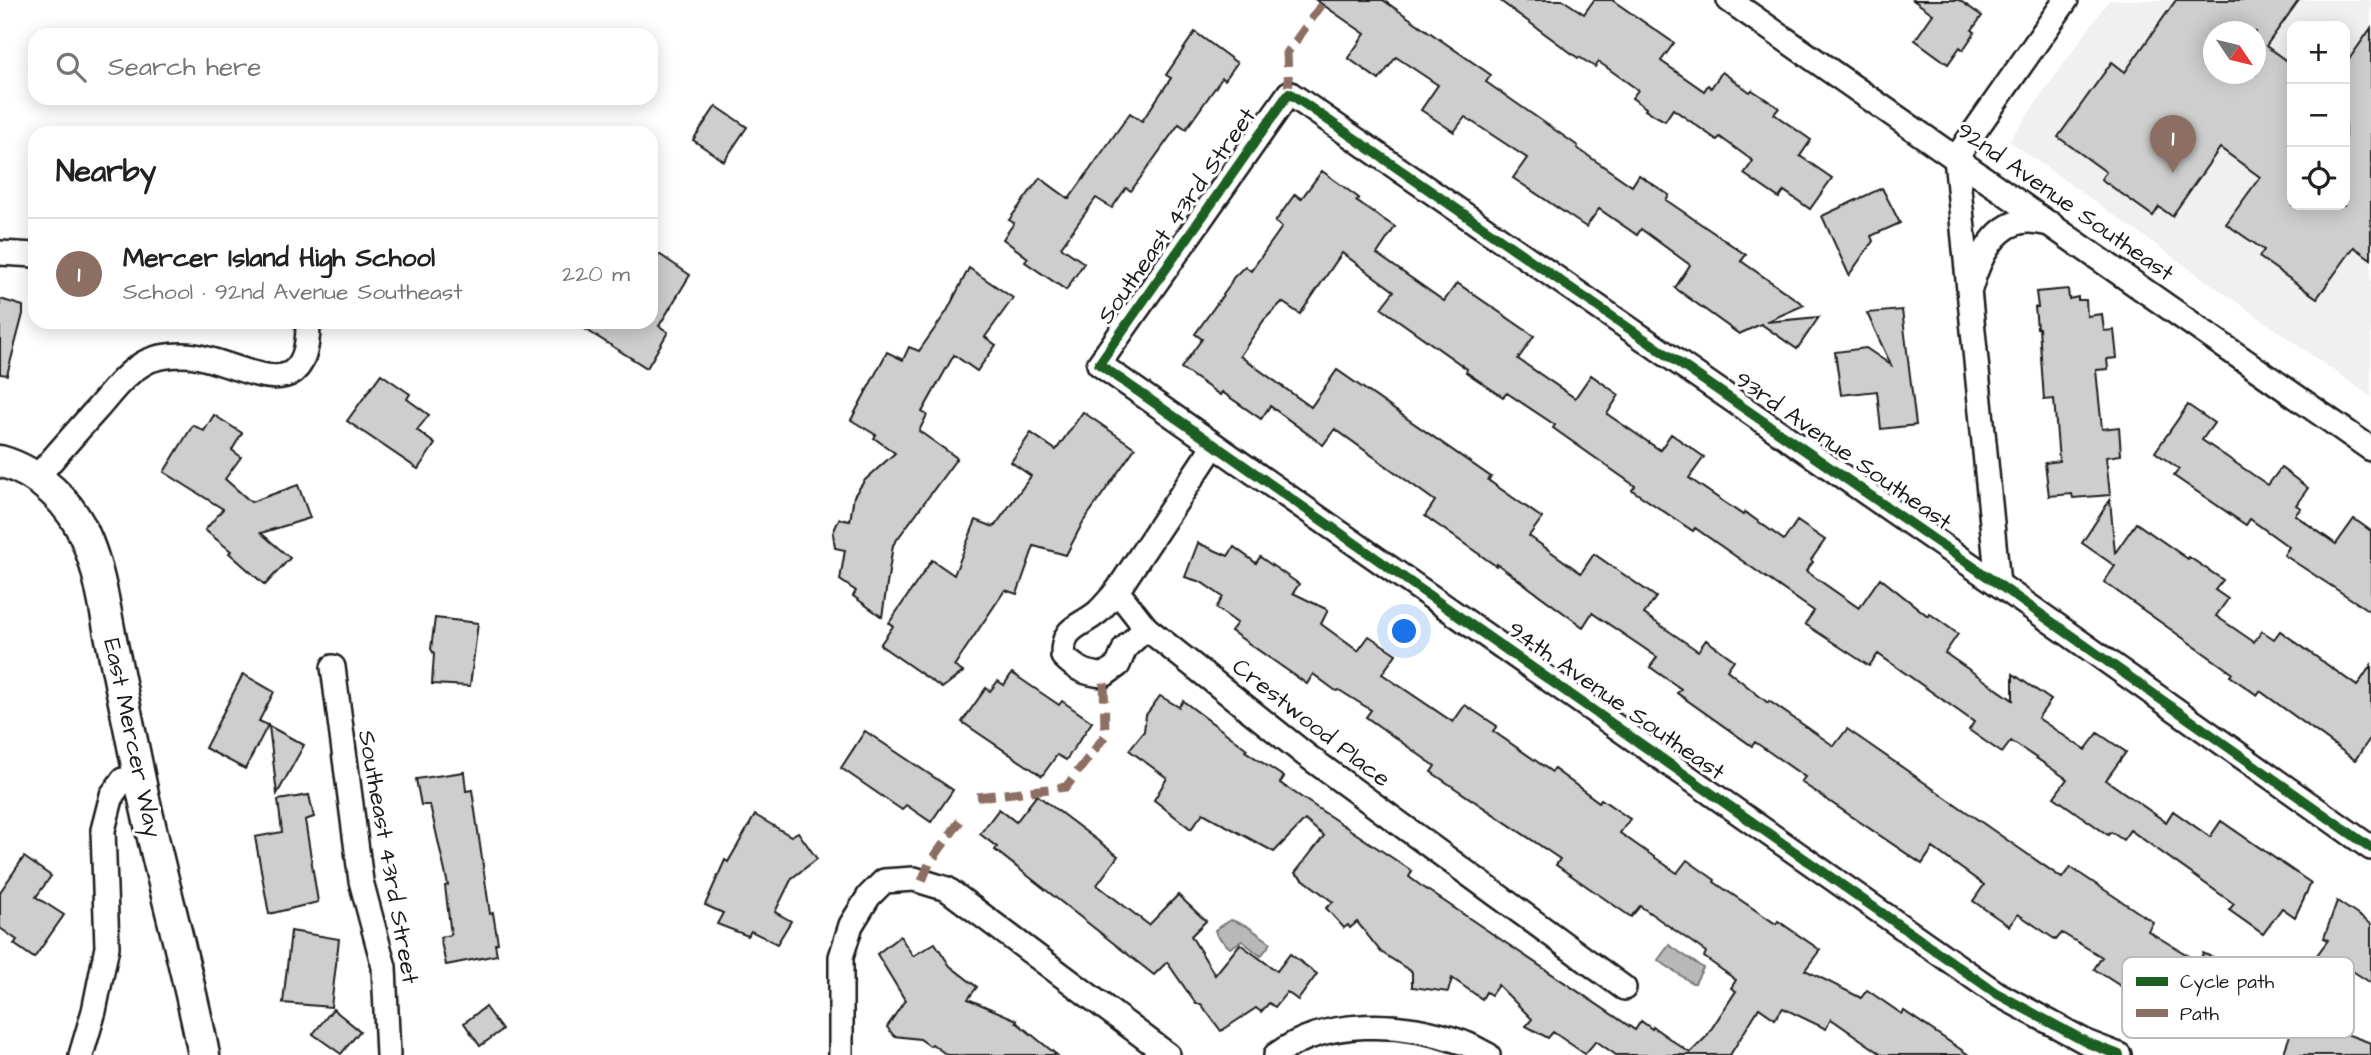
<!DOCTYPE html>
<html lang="en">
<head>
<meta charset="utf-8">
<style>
  :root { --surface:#fff; --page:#f6f6f6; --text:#222; --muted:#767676; --line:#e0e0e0; --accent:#ea580c }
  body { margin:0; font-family:"Architects Daughter",sans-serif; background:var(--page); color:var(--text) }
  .controls { position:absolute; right:21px; top:21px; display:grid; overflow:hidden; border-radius:14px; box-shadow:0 4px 18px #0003 }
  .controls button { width:63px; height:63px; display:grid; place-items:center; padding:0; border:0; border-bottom:2px solid var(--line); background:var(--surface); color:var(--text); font:35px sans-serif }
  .compass { position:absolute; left:2203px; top:21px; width:63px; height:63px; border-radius:50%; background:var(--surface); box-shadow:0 4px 18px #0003; rotate:125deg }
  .you { position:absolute; left:1405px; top:632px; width:24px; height:24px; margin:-18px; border:5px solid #fff; border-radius:50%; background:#1a73e8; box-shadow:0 0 0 10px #1a73e833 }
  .badge { display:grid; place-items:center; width:46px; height:46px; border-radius:50%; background:var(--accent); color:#fff; font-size:23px; font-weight:700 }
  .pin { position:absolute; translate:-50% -58px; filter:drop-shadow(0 2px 4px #0008) }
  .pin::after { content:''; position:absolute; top:37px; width:24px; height:21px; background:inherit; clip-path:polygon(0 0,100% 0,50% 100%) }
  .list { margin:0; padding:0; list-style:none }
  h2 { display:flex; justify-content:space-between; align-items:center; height:91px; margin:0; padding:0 28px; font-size:30px }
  h2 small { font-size:23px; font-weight:400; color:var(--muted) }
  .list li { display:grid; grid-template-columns:46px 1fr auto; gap:21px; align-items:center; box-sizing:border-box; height:112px; padding:0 28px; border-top:2px solid var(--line) }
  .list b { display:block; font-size:26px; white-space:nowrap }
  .list p { margin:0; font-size:23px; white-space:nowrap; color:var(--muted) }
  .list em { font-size:23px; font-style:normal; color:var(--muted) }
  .icon { flex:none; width:38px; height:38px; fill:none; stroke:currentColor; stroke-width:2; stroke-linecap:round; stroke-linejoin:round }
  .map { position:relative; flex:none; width:2371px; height:1055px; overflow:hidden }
  .search { position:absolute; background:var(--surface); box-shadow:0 4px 18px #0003; left:28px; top:28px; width:630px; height:77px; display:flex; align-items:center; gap:18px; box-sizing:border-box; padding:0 24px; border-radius:21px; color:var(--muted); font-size:26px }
  .panel { position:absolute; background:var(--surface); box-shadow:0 4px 18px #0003; left:28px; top:126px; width:630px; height:203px; border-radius:21px }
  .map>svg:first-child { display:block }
  .built { fill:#f0f0f0; fill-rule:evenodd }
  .water { fill:#b8b8b8; stroke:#7a7a7a; stroke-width:2 }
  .building { fill:#cecece; stroke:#1c1c1c; stroke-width:2; fill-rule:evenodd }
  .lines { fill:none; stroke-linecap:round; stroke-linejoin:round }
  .minor-casing { stroke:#1c1c1c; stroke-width:28 }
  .tertiary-casing { stroke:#1c1c1c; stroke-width:35 }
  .minor { stroke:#fff; stroke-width:23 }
  .tertiary { stroke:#fff; stroke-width:30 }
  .quiet { stroke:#8d6e63; stroke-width:9; stroke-dasharray:18 9; stroke-linecap:butt }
  .cycleway-casing { stroke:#fff; stroke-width:15 }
  .cycleway { stroke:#1b5e20; stroke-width:10 }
  .labels { text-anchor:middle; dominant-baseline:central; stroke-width:6; stroke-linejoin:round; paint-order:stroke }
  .street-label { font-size:24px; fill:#1c1c1c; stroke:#fff }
  .key { fill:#fff; stroke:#bbb; stroke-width:2 }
  .key-label { font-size:19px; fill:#1c1c1c }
</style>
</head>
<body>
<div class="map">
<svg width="2371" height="1055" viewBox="0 0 2371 1055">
  <rect width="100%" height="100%" fill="#fff"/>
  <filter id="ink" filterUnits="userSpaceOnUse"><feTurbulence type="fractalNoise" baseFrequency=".0143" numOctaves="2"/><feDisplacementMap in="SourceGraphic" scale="14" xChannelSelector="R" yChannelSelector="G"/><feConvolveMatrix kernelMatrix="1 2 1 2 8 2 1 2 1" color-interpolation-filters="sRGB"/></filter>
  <g filter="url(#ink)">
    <path class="built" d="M2109,0H2371V397L2009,141ZM2292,26H2345V205H2292ZM2214,32H2256V74H2214Z"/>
    <g class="water">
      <polygon points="1231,920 1247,926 1271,943 1261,956 1242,941 1230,948 1217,936 1215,930"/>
      <polygon points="1669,945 1703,968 1695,983 1692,983 1658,960"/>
    </g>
    <g class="building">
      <polygon points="1316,0 1383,0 1491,75 1486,82 1578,146 1577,148 1632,186 1639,175 1669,195 1666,200 1746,255 1741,261 1804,305 1766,322 1819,317 1797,349 1761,324 1739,334 1675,288 1690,265 1641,229 1637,235 1599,209 1586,227 1513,178 1527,158 1465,117 1454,132 1421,110 1438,85 1396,57 1379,80 1348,58 1365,34"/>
      <polygon points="1499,0 1563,0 1584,14 1594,0 1612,0 1674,43 1661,61 1704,91 1708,85 1711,88 1722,72 1750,92 1752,90 1779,108 1774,114 1811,140 1800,156 1832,178 1810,209 1784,191 1779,198 1744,174 1753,161 1720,137 1717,140 1673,109 1665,121 1645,110 1646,108 1632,98 1638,90 1599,62 1595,67 1579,57 1578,58"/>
      <polygon points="1913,0 1959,0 1982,16 1972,30 1975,32 1963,50 1960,47 1948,64 1915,40 1933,14"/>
      <path d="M2176,0H2299L2266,46L2292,65V205H2345V65L2371,28V259L2354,247L2317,298L2259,257L2264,250L2226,224L2260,177L2220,148L2172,216L2159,207L2153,216L2101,179L2106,172L2058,137L2112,62L2125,72ZM2214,32H2256V74H2214Z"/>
      <polygon points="1195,32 1237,63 1225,80 1222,78 1186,129 1179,124 1131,191 1126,188 1112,208 1096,198 1061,247 1084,263 1066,290 1025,262 1028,258 1003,239 1014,223 1009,220 1040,178 1069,199 1130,113 1142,121 1171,78 1166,75"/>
      <polygon points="716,106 747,127 724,161 693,140"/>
      <polygon points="1322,171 1359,198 1356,201 1395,227 1377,254 1444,301 1457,283 1534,336 1518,359 1575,398 1591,375 1619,395 1607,414 1660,450 1671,434 1704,457 1689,478 1743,515 1745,512 1784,540 1797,521 1825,540 1811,560 1813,562 1806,571 1859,608 1880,578 1928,616 1929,613 1958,634 1945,653 2013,700 2013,674 2051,700 2038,718 2085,750 2098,733 2126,752 2106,780 2166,822 2173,811 2210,837 2221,821 2311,883 2295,917 2282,908 2263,934 2229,910 2234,904 2130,830 2123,840 2111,832 2108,835 2054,797 2067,779 2011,741 2002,753 1969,730 1974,722 1878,654 1869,666 1805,624 1814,611 1695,528 1693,531 1632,490 1635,486 1553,428 1555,425 1507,393 1503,397 1466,372 1467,369 1381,308 1394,291 1342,253 1300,314 1282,302 1264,320 1240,356 1311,407 1337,370 1491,477 1488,480 1542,518 1529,536 1581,573 1594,554 1656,597 1644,614 1698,651 1706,640 1734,660 1727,670 1768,703 1769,701 1834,746 1847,729 2062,878 2070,867 2153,922 2148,931 2199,962 2203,953 2227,964 2226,967 2257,980 2253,990 2255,990 2239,1028 2151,990 2144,1001 2094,969 2102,957 2062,933 2056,940 2018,914 2009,926 1973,901 1984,885 1933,848 1922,864 1801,782 1805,777 1755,742 1752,746 1677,693 1681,689 1650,667 1657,657 1592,613 1583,627 1497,564 1496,566 1425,516 1435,501 1335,429 1323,445 1270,406 1261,419 1222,392 1220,395 1181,368 1202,339 1195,334 1228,288 1233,278 1245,266 1251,271 1282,227 1275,222 1295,194 1301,199"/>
      <polygon points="1882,188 1900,223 1871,236 1873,241 1849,275 1822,216"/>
      <polygon points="659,254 690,275 659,326 668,332 647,368 574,322 651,322 651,267"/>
      <polygon points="969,268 1013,298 985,337 996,345 977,371 954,355 922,412 927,415 919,431 957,458 893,545 882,617 853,596 856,591 840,580 845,550 835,548 833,533 839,519 850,521 854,496 865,480 895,453 874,438 876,435 851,420 887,352 903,360 909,347 919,351 947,311"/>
      <polygon points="2068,289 2069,299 2078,297 2078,300 2086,300 2087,316 2102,314 2104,331 2114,330 2117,358 2107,359 2108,369 2096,370 2102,429 2119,427 2121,455 2106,457 2110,495 2073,498 2072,494 2049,496 2045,463 2059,461 2054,399 2044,400 2039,328 2037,328 2035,307 2038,307 2036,292"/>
      <polygon points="0,299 23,306 23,314 7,375 0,374"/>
      <polygon points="1902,310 1916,425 1881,429 1877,391 1841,395 1835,352 1866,348 1891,365 1867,313"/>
      <polygon points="381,374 410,394 407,399 429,415 417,430 435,444 418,469 347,421"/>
      <polygon points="2188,405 2214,423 2202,440 2268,485 2281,468 2308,488 2296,505 2301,508 2295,515 2336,544 2354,519 2371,531 2371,612 2284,555 2289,547 2250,519 2246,525 2174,476 2179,469 2155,452"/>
      <polygon points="1083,412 1135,448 1083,522 1066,555 1034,546 1017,594 1005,590 954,666 963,672 942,688 880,645 893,626 889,623 932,560 954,575 976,520 994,527 1031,476 1011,462 1031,433 1056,450"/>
      <polygon points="214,415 242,433 232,450 241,457 225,479 251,502 298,485 310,518 261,533 290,558 265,585 229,553 231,551 205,530 223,509 164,472 193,425 204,431"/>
      <polygon points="2110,500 2115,553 2136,523 2188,559 2189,557 2223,580 2215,590 2228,599 2216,616 2254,642 2262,631 2274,639 2280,631 2357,686 2371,665 2371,737 2355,760 2260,691 2257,695 2230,676 2232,673 2104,582 2115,566 2082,543"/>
      <polygon points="1198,543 1228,556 1234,547 1256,563 1260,557 1299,584 1293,593 1328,610 1321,624 1358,651 1369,636 1396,654 1382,674 1453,722 1465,705 1497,726 1493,731 1552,772 1554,769 1599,802 1601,799 1630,819 1620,833 1677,873 1687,860 1715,880 1714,882 1776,924 1778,921 1820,950 1805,970 1861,998 1867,990 1902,1014 1904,1011 1969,1055 1883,1055 1831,1019 1826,1029 1783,1008 1775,1019 1759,1008 1730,1055 1616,1055 1596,1041 1585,1054 1553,1032 1548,1038 1526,1026 1532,1019 1498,985 1491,995 1486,992 1482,999 1452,978 1448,992 1412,987 1412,972 1381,952 1357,922 1350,928 1348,925 1344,928 1326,908 1333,902 1295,873 1324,836 1305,820 1274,852 1203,813 1191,829 1154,800 1167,778 1129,750 1144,731 1146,715 1160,696 1179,707 1183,701 1247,749 1245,751 1284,777 1280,783 1412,871 1409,877 1420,885 1635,1030 1641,1021 1652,1029 1653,1027 1690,1053 1706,1037 1736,991 1731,988 1736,980 1704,957 1706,952 1640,906 1631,917 1556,865 1560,859 1431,772 1435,766 1366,717 1371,710 1339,690 1336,691 1313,674 1307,684 1231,631 1237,623 1216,608 1223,597 1201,582 1185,577"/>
      <polygon points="435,618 478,623 470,686 432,684 434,654 431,649"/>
      <polygon points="1012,673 1059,705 1062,701 1092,722 1066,760 1057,755 1042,776 962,722 986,688 990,691 998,681 1004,685"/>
      <polygon points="243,674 274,692 259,721 268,725 245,769 205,748"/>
      <polygon points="269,726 304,745 277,794"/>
      <polygon points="865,731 953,790 931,822 906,805 902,810 841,768"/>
      <polygon points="464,772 466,791 472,790 490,914 493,913 498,943 495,944 497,955 446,965 440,937 451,935 445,886 448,885 430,805 421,805 416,779"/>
      <polygon points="309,795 314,817 305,820 318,902 269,914 255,837 282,832 278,800"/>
      <polygon points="1037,795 1118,856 1097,885 1149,925 1178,895 1206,921 1191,936 1215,975 1240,944 1277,971 1290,954 1317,974 1298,1000 1287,992 1275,1007 1269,1003 1261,1012 1256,1008 1221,1031 1201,1004 1196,1004 1167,962 1154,975 995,850 997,847 980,834 999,809 1016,822"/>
      <polygon points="755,815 791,836 798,832 817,859 792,878 775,912 791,921 777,944 751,931 748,936 717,924 723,913 705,905 725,860 728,862"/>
      <polygon points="24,857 51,876 36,897 64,915 34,958 14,944 17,940 0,928 0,892"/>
      <polygon points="2337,901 2371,924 2371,983 2351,970 2346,977 2317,955 2328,940 2324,938"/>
      <polygon points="291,931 339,939 331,1007 283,1003"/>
      <polygon points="900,936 913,956 935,943 950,966 977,987 968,999 1017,1020 1016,1022 1057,1055 947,1055 932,1044 930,1046 920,1039 894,1036 887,1027 905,1000 877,954"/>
      <polygon points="485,1007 502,1030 480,1046 464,1023"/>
      <polygon points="333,1009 360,1031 341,1054 313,1034"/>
      <polygon points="2299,1010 2308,1010 2335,1019 2332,1029 2371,1043 2371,1055 2283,1055"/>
    </g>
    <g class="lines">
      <defs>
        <g id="minor">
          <polyline points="1729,0 2371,449"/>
          <polyline points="0,253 35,255"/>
          <path d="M1971,286C1979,258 1996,221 2029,221C2036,221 2044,223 2051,224"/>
          <polyline points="1214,445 1117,591 1146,628 1306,755 1624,988"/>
          <path d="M37,477C57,454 77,431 97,409C112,392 127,371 148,361C162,355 181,354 195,356C245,365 309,413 308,322"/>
          <polyline points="1998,584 1956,158 2066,0"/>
          <path d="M1117,591C1111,598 1105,605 1098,612C1079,628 1062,626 1063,656C1076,669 1085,674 1104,675L1118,665L1125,648L1146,628"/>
          <polyline points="333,667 361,881 384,967 388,1055"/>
          <polyline points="81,1055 94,1011 107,947 103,830 112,795 123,780 140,779"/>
          <polyline points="841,1055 841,957 851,925 869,896 884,881 914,879 947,889 1168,1055"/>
          <path d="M1276,1055C1325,1018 1402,1021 1458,1041C1469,1044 1478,1050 1488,1055"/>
          <polyline points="2119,1055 2088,1043 1996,993 1099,364 1289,93 1998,584 2371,848"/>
        </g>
        <path id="tertiary" d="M0,461C39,472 72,503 87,541C99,570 104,603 110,634C120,681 129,728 139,775C158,869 186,961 204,1055"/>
      </defs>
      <use href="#minor" class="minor-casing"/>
      <use href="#tertiary" class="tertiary-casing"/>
      <use href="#minor" class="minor"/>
      <use href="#tertiary" class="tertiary"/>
      <g class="quiet">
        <polyline points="1289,93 1287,53 1325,0"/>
        <polyline points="977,797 1066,787 1105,736 1104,675"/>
        <polyline points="922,881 929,864 960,821"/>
      </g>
      <defs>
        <polyline id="cycleway" points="2119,1055 2088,1043 1996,993 1099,364 1289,93 1998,584 2371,848"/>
      </defs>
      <use href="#cycleway" class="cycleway-casing"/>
      <use href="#cycleway" class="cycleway"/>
    </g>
  </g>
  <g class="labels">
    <g class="street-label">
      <text transform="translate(2065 202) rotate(35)">92nd Avenue Southeast</text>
      <text transform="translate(1177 216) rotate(-55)">Southeast 43rd Street</text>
      <text transform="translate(1843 451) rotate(35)">93rd Avenue Southeast</text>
      <text transform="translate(1616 701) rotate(35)">94th Avenue Southeast</text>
      <text transform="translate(1311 723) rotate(38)">Crestwood Place</text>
      <text transform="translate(132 738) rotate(78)">East Mercer Way</text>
      <text transform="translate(388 857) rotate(80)">Southeast 43rd Street</text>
    </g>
  </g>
  <rect x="2122" y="957" width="232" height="81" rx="10" class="key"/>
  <rect x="2136" y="977" width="32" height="9" fill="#1b5e20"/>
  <rect x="2136" y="1009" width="32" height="8" fill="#8d6e63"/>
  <g class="key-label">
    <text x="2180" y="988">Cycle path</text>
    <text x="2180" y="1020">Path</text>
  </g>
</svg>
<div class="controls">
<button>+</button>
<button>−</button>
<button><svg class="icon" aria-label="locate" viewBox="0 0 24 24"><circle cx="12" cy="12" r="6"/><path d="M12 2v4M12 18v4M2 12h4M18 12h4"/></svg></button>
</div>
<svg class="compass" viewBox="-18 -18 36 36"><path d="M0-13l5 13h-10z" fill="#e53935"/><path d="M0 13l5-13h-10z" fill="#767676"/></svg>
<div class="you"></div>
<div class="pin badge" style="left:2173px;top:173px;background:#8d6e63">1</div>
<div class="search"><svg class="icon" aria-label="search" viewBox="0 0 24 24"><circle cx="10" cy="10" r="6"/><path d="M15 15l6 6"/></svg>Search here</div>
<section class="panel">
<h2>Nearby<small></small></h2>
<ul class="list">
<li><span class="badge" style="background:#8d6e63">1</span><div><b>Mercer Island High School</b><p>School · 92nd Avenue Southeast</p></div><em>220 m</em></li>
</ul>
</section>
</div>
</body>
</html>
